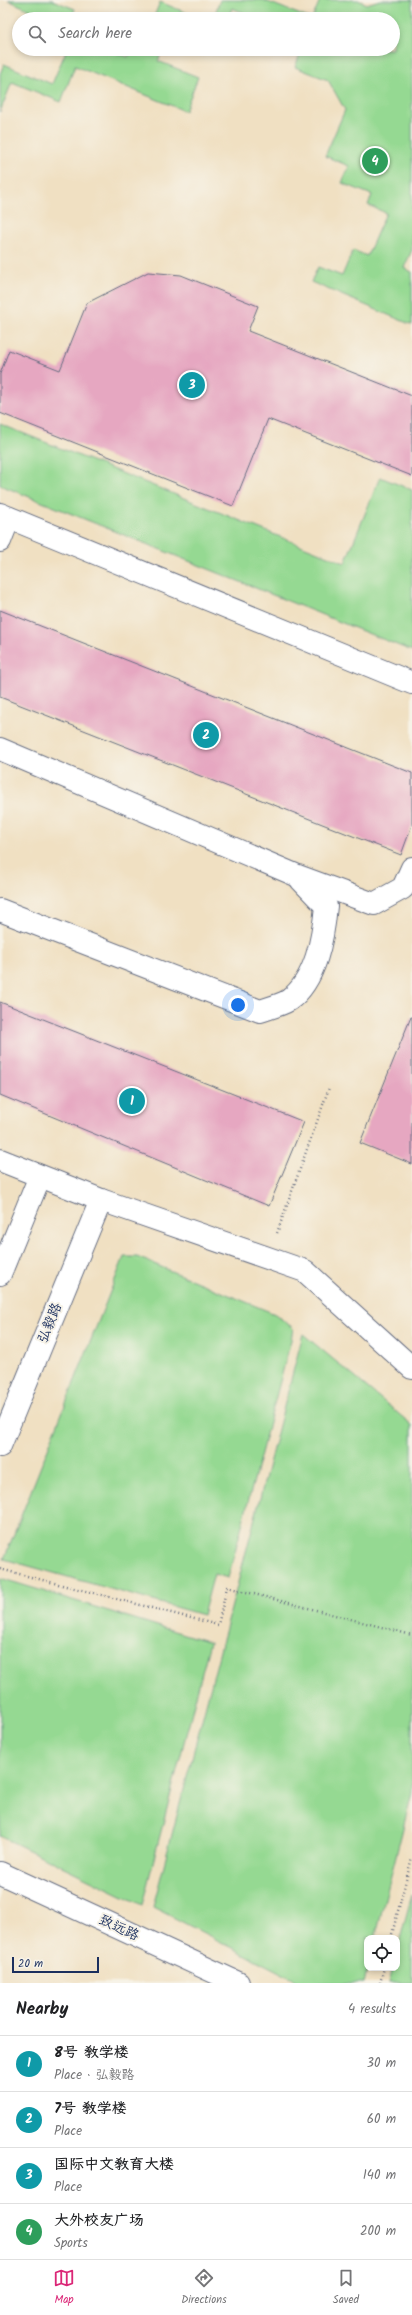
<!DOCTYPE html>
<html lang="en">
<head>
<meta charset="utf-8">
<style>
  :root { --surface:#fff; --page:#f6f6f6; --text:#202124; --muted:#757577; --line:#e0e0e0; --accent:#db2777 }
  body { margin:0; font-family:Kalam,"LXGW WenKai TC",sans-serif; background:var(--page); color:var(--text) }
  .controls { position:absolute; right:12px; bottom:12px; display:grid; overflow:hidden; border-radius:8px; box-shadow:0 2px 6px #0003 }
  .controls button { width:36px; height:36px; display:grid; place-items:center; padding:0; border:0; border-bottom:1px solid var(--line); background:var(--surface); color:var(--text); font:20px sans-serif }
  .scale { position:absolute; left:12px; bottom:10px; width:87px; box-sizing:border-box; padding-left:4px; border:2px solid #1b2f5e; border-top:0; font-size:11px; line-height:14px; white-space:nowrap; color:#1b2f5e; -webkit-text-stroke:3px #f7f3e8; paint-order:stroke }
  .you { position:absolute; left:238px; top:1005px; width:14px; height:14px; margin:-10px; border:3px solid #fff; border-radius:50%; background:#1a73e8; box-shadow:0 0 0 6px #1a73e833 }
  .badge { display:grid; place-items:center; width:26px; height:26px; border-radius:50%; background:var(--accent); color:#fff; font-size:13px; font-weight:700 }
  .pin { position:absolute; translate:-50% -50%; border:2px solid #fff; box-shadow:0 1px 4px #0006 }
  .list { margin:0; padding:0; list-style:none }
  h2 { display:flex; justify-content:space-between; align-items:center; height:52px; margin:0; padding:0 16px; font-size:17px }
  h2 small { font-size:13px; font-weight:400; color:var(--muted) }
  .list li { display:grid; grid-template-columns:26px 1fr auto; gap:12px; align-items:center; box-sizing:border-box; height:56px; padding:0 16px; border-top:1px solid var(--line) }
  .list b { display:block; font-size:15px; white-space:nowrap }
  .list p { margin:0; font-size:13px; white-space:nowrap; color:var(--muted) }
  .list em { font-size:13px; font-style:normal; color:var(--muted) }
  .icon { flex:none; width:22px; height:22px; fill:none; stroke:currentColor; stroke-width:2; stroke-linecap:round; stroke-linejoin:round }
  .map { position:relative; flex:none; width:412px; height:1983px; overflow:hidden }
  .search { position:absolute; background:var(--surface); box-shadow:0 2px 6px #0003; left:12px; right:12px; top:12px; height:44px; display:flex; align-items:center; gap:10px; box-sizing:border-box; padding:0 14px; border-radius:22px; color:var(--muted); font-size:15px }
  .sheet { height:276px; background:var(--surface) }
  nav { display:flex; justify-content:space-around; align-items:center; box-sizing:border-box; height:56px; border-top:1px solid var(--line); background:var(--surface); font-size:11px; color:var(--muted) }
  nav a { display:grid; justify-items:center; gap:2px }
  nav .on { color:var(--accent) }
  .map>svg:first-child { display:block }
  .green { fill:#95d992; stroke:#588478 }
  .building { fill:#e6a7c1 }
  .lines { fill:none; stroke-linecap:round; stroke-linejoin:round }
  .minor-casing { stroke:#666d81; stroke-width:24 }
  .path { stroke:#666d81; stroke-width:2.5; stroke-dasharray:1 3; stroke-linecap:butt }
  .minor { stroke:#fff; stroke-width:22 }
  .labels { text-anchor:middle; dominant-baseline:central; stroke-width:4; stroke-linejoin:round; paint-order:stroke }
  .street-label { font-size:14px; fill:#1b2f5e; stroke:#f7f3e8 }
</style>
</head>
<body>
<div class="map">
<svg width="412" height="1983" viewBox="0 0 412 1983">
  <rect width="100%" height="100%" fill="#f7f3e8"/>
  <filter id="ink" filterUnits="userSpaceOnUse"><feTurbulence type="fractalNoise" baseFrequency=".025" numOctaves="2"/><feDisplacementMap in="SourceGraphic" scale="8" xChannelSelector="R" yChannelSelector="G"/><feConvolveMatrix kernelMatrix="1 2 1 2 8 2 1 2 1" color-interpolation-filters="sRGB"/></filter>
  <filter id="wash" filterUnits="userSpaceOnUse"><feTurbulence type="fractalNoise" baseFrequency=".012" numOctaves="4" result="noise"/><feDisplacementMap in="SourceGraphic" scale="16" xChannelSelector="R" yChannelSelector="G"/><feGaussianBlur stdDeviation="0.9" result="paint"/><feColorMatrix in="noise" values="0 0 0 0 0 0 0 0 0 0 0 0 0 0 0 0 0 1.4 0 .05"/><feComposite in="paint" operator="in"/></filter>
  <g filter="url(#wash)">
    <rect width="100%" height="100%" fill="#f0e0c2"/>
    <g class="green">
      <polygon points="8,0 52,0 75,9 71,19 50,19"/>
      <polygon points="220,0 263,0 311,19 259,19 232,8 228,19 213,19"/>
      <polygon points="320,0 358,0 367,4 380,0 412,0 412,250 404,268 412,272 412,325 311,282 318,267 342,276 353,250 367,256 386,213 368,205 372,195 342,183 349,166 325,156 345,110 328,80 295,67 302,49 393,49 393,19 312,19"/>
      <polygon points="160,2 202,19 153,19"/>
      <polygon points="62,49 108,49 128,57 132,49 163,49 158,61 198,77 185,111 75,66 61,102 12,82 0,112 0,74 4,64 52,84 66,51"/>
      <polygon points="0,424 345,563 380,477 412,490 412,651 0,485"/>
      <polygon points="124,1257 137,1257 275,1314 293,1328 291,1340 228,1578 214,1574 203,1615 4,1559"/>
      <polygon points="303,1334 412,1425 412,1793 375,1938 367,1938 368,1968 364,1983 301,1983 153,1907"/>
      <polygon points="0,1578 210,1642 142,1905 0,1836"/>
      <polygon points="412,1894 412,1983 389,1983 393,1968 397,1968 397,1951"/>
    </g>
    <g id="blocks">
      <g class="building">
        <polygon points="148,272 181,275 258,306 248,331 412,396 412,476 268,419 233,506 0,413 0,374 9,350 60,370 87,303"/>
        <polygon points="0,610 412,773 412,825 401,855 0,697"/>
        <polygon points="0,1002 304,1122 269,1206 0,1095"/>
        <polygon points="411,1017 412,1017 412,1164 360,1143"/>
      </g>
    </g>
  </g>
  <g filter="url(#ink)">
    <use href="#blocks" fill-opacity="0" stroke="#666d81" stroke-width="1"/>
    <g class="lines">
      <defs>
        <g id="minor">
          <polyline points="0,514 412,683"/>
          <polyline points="0,541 9,518"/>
          <polyline points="0,749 298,876 374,904 403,888 412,868"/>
          <path d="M0,910L260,1011C269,1008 281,1005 289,1000C316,980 323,938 326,906L301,880"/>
          <polyline points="0,1160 101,1200 305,1271 412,1368"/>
          <polyline points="0,1274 40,1176"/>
          <polyline points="0,1446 101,1200"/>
          <polyline points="0,1873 238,1983"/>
        </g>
      </defs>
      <use href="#minor" class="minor-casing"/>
      <g class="path">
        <polyline points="277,1233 329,1088"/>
        <polyline points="0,1569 218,1625 227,1587 412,1635"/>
        <polyline points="391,1938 412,1857"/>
        <polyline points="380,1983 384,1968"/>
      </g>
      <use href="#minor" class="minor"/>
    </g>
  </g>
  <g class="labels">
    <g class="street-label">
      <text transform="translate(50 1323) rotate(-68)">弘毅路</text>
      <text transform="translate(119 1928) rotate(25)">致远路</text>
    </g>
  </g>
</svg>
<div class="controls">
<button><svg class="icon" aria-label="locate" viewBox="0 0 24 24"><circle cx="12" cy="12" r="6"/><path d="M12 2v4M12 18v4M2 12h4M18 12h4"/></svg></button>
</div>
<div class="scale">20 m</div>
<div class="you"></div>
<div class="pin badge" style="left:132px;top:1101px;background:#0f9aa8">1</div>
<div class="pin badge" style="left:206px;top:735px;background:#0f9aa8">2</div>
<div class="pin badge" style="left:192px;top:385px;background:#0f9aa8">3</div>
<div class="pin badge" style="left:375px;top:161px;background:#2e9e5b">4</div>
<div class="search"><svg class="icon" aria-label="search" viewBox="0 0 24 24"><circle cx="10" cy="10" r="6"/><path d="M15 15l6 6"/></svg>Search here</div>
</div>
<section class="sheet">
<h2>Nearby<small>4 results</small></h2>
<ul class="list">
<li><span class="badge" style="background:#0f9aa8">1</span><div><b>8号 教学楼</b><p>Place · 弘毅路</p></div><em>30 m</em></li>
<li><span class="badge" style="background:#0f9aa8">2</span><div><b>7号 教学楼</b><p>Place</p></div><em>60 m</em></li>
<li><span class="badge" style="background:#0f9aa8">3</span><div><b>国际中文教育大楼</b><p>Place</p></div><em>140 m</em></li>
<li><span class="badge" style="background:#2e9e5b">4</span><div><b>大外校友广场</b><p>Sports</p></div><em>200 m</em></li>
</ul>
</section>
<nav>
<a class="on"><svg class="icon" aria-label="map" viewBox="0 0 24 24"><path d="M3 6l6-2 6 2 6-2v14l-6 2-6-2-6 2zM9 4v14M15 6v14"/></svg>Map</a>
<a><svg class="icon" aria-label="directions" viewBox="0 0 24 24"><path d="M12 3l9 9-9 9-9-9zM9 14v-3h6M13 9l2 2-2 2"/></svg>Directions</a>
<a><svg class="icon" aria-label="saved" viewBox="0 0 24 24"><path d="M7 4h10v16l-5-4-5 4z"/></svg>Saved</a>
</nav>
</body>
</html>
